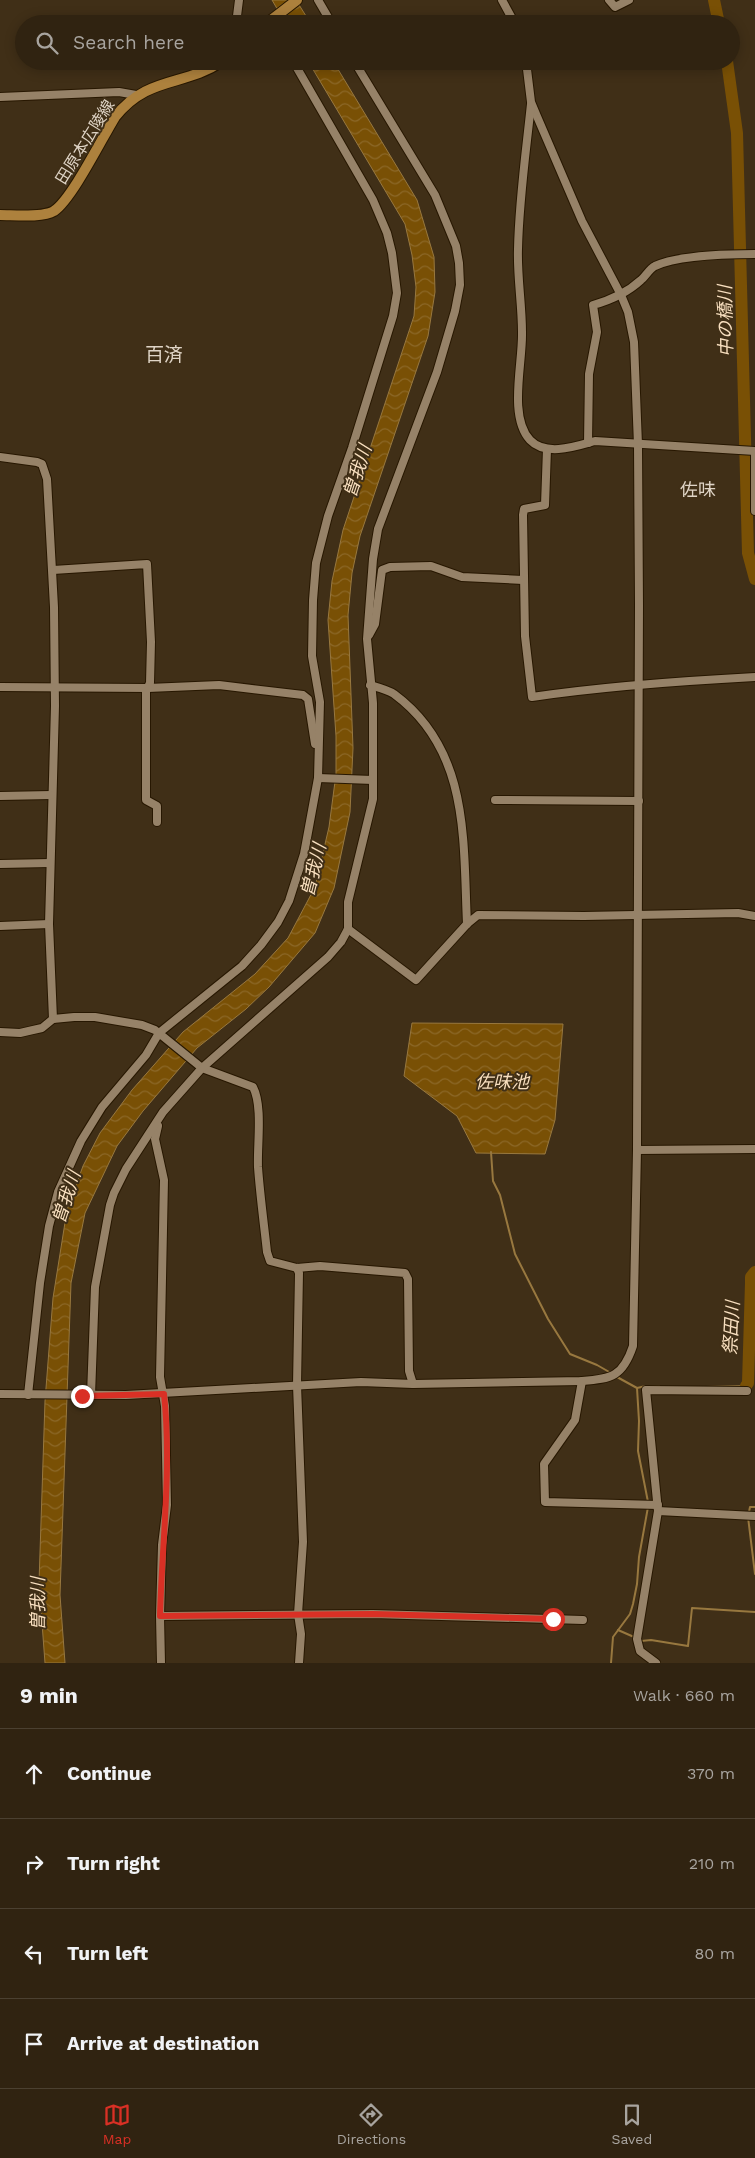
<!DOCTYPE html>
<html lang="en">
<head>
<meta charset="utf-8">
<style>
  :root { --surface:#302311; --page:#382b1a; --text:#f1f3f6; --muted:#a8a49f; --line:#4b4031; --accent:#d93025 }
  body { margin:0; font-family:"Work Sans","Noto Sans JP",sans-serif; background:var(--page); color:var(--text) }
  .stop { position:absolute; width:15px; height:15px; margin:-11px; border:4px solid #d93025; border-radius:50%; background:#fff }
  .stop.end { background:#d93025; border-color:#fff; box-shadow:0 1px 5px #0008 }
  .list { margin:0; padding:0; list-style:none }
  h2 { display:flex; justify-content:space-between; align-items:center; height:65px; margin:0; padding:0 20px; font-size:21px }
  h2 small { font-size:16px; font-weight:400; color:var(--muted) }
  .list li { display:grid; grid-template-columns:32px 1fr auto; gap:15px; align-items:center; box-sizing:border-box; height:90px; padding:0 20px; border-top:1px solid var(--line) }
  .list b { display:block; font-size:19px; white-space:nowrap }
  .list em { font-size:16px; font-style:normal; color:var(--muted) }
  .icon { flex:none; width:28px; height:28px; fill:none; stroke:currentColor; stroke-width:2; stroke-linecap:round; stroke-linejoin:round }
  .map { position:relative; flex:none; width:755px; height:1663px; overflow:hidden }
  .search { position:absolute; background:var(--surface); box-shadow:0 2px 12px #0003; left:15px; right:15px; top:15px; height:55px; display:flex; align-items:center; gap:12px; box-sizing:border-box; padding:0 18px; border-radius:28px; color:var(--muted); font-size:19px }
  .sheet { height:425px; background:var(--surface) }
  nav { display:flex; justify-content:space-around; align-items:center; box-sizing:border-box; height:70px; border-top:1px solid var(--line); background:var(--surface); font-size:14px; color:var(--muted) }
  nav a { display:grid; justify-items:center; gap:2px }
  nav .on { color:var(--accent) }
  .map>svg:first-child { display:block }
  .water { fill:url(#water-waves); stroke:#98783f }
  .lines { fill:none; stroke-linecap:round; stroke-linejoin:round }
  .stream { stroke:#98783f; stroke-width:2 }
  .river { stroke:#795005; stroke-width:12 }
  .minor-casing { stroke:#271701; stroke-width:10 }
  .major-casing { stroke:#271701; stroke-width:12 }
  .minor { stroke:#968268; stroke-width:8 }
  .major { stroke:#ad813d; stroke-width:10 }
  .route { stroke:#d93025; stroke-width:6 }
  .labels { text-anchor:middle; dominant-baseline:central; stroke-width:4; stroke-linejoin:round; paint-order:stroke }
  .street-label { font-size:16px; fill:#dfd4c6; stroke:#402f17 }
  .water-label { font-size:18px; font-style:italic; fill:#f8dfbf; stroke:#402f17 }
  .neighbourhood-label { font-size:18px; fill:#dfd4c6; stroke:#402f17 }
  .quarter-label { font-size:19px; fill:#dfd4c6; stroke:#402f17 }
</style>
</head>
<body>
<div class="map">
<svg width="755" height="1663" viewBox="0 0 755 1663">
  <defs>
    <pattern id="water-waves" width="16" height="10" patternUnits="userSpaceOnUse" patternTransform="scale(1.25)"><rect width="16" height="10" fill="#795005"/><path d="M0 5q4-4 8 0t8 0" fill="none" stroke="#8c6828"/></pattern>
  </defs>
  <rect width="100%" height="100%" fill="#402f17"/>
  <g class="water">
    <polygon points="272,0 296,0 311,24 286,24"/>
    <polygon points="308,61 333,61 417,200 434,257 435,292 428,336 360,536 352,573 348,615 353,748 350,812 334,888 315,933 269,987 246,1009 197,1048 143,1111 117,1146 85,1213 71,1283 60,1595 65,1663 45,1663 39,1583 45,1401 53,1298 67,1210 83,1166 100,1133 132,1090 183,1032 255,974 288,938 315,887 329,827 336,774 336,736 328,620 332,581 343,530 414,316 416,287 412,255 405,224"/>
    <polygon points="412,1023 563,1024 555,1120 545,1154 476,1153 457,1116 404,1076"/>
  </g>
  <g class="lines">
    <g class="stream">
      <polyline points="491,1152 493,1181 500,1195 515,1254 548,1319 570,1354 597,1365 611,1373"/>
      <polyline points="617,1377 637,1388 646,1386 659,1386"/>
      <polyline points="706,1387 746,1386"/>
      <polyline points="637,1388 639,1421 638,1451 648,1502"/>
      <polyline points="749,1512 750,1507 755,1507"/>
      <polyline points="748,1517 755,1574"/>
      <polyline points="618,1630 634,1637"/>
      <polyline points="641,1641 651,1640 688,1646 692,1608 755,1612"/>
      <polyline points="611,1663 613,1637 630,1614 633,1604 637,1584 639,1557 648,1507"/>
    </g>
    <g class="river">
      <polyline points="714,0 719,24"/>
      <polyline points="727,61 737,133 748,553 755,579"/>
      <polyline points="746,1386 748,1383 751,1283 751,1277 755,1272"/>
    </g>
    <defs>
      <g id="minor">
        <polyline points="318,0 332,24"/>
        <polyline points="502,0 515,24"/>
        <polyline points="609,0 615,7 629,0"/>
        <polyline points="236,24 239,0"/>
        <polyline points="526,61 531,102 536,114 582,221 621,295 628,312 634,342 638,445 639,605 637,1150"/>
        <polyline points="0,97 119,92 136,95"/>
        <path d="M531,104C526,152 519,200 518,249C517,276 522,304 522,332C523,363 508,416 530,440C546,457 577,446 595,441L755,451"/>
        <path d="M588,443L589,374L597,332L593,305C611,300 628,292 641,280C646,276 649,269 655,266C679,255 728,254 755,254"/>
        <path d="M547,449L545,505L524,509L523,515L525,636L532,697C606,686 680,681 755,677"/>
        <polyline points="755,451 755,511"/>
        <polyline points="0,457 37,462 42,464 47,479 54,607 55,706 49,924 53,1019"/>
        <polyline points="53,570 147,564 151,642 150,683 146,691 146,800 157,806 157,822"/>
        <polyline points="369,635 375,624 382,570 390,567 431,566 462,577 523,580"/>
        <path d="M370,685C377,687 388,690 394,694C470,750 463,840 467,924"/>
        <polyline points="0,687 148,688 219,685 303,695 308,699 315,744"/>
        <polyline points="318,778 373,780"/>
        <polyline points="0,796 51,795"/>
        <polyline points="495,800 639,801"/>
        <polyline points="0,864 50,863"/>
        <polyline points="0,926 49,924"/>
        <polyline points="348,929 416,980 467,924 478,915 584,916 738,913 755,916"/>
        <path d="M0,1032L20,1033L33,1030L42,1028L53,1019L74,1017H95L142,1025L155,1030L202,1068L253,1087C263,1106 257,1145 258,1167C260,1195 264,1224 267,1252L270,1261L297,1268L320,1266L405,1273L408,1279L409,1371L413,1384"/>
        <polyline points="158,1126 155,1139 164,1180 160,1377 165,1406 167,1505 162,1545 160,1616 161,1663"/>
        <polyline points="297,1268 299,1273 297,1385 303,1542 298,1614 301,1634 299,1663"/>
        <polyline points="582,1381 575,1420 544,1464 545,1502 658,1505"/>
        <path d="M0,1394L126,1395L361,1382L413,1384L582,1381C612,1379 623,1376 633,1346L637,1150L755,1149"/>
        <polyline points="28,1395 40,1283 49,1226 58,1192 81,1141 102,1107 146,1055 159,1033 242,966 261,945 278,922 289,901 304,854 318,778 320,702 312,656 313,600 316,563 328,516 352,448 393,316 397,293 392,253 387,233 373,200 293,61"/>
        <polyline points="91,1395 95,1287 110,1205 114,1193 126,1169 163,1112 202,1068 328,957 341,942 348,929 348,902 373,799 373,703 367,639 373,559 378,529 437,372 455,311 460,285 459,263 456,246 435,195 354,61"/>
        <polyline points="658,1511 755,1516"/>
        <polyline points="160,1616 373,1614 583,1620"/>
        <polyline points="656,1663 640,1651 637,1639 658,1511 646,1390 747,1391"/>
      </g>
      <g id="major">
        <polyline points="266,24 297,0"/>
        <path d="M0,215C14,215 42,218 54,211C72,199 102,138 115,117C148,75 185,87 222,61"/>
      </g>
    </defs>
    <use href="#minor" class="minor-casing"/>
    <use href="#major" class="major-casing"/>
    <use href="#minor" class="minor"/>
    <use href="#major" class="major"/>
  </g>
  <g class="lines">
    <path class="route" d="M82,1396L164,1394C172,1467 162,1542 160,1616L373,1614L553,1619"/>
  </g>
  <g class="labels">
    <g class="street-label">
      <text transform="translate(85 142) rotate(-58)">田原本広陵線</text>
    </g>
    <g class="water-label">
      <text transform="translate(725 321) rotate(-91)">中の橋川</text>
      <text transform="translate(357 471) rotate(-72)">曽我川</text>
      <text transform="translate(313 870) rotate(-76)">曽我川</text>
      <text x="502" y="1081">佐味池</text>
      <text transform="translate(66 1197) rotate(-72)">曽我川</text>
      <text transform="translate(731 1328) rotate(-87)">祭田川</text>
      <text transform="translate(37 1604) rotate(-90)">曽我川</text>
    </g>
    <g class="neighbourhood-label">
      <text x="698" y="489">佐味</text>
    </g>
    <g class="quarter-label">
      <text x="164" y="354">百済</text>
    </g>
  </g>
</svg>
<div class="stop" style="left:553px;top:1619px"></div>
<div class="stop end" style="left:82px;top:1396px"></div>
<div class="search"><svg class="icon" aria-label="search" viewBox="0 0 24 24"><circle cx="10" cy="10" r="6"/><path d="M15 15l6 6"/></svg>Search here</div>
</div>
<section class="sheet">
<h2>9 min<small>Walk · 660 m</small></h2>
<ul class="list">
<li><svg class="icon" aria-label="ahead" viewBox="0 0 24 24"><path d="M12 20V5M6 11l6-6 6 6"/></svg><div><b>Continue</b></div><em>370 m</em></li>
<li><svg class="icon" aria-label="right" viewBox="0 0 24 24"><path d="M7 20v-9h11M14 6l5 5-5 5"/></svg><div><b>Turn right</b></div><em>210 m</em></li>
<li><svg class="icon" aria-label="left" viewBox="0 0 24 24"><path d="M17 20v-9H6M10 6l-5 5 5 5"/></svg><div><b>Turn left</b></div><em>80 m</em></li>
<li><svg class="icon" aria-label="arrive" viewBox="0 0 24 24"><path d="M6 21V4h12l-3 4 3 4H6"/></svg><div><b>Arrive at destination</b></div></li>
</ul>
</section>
<nav>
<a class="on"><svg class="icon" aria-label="map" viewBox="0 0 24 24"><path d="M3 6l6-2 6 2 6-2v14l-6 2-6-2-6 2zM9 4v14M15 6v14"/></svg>Map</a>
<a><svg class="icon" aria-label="directions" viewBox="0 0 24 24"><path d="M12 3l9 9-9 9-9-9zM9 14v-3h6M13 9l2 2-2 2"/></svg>Directions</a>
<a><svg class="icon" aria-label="saved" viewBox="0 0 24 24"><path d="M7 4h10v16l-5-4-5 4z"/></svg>Saved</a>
</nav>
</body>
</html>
